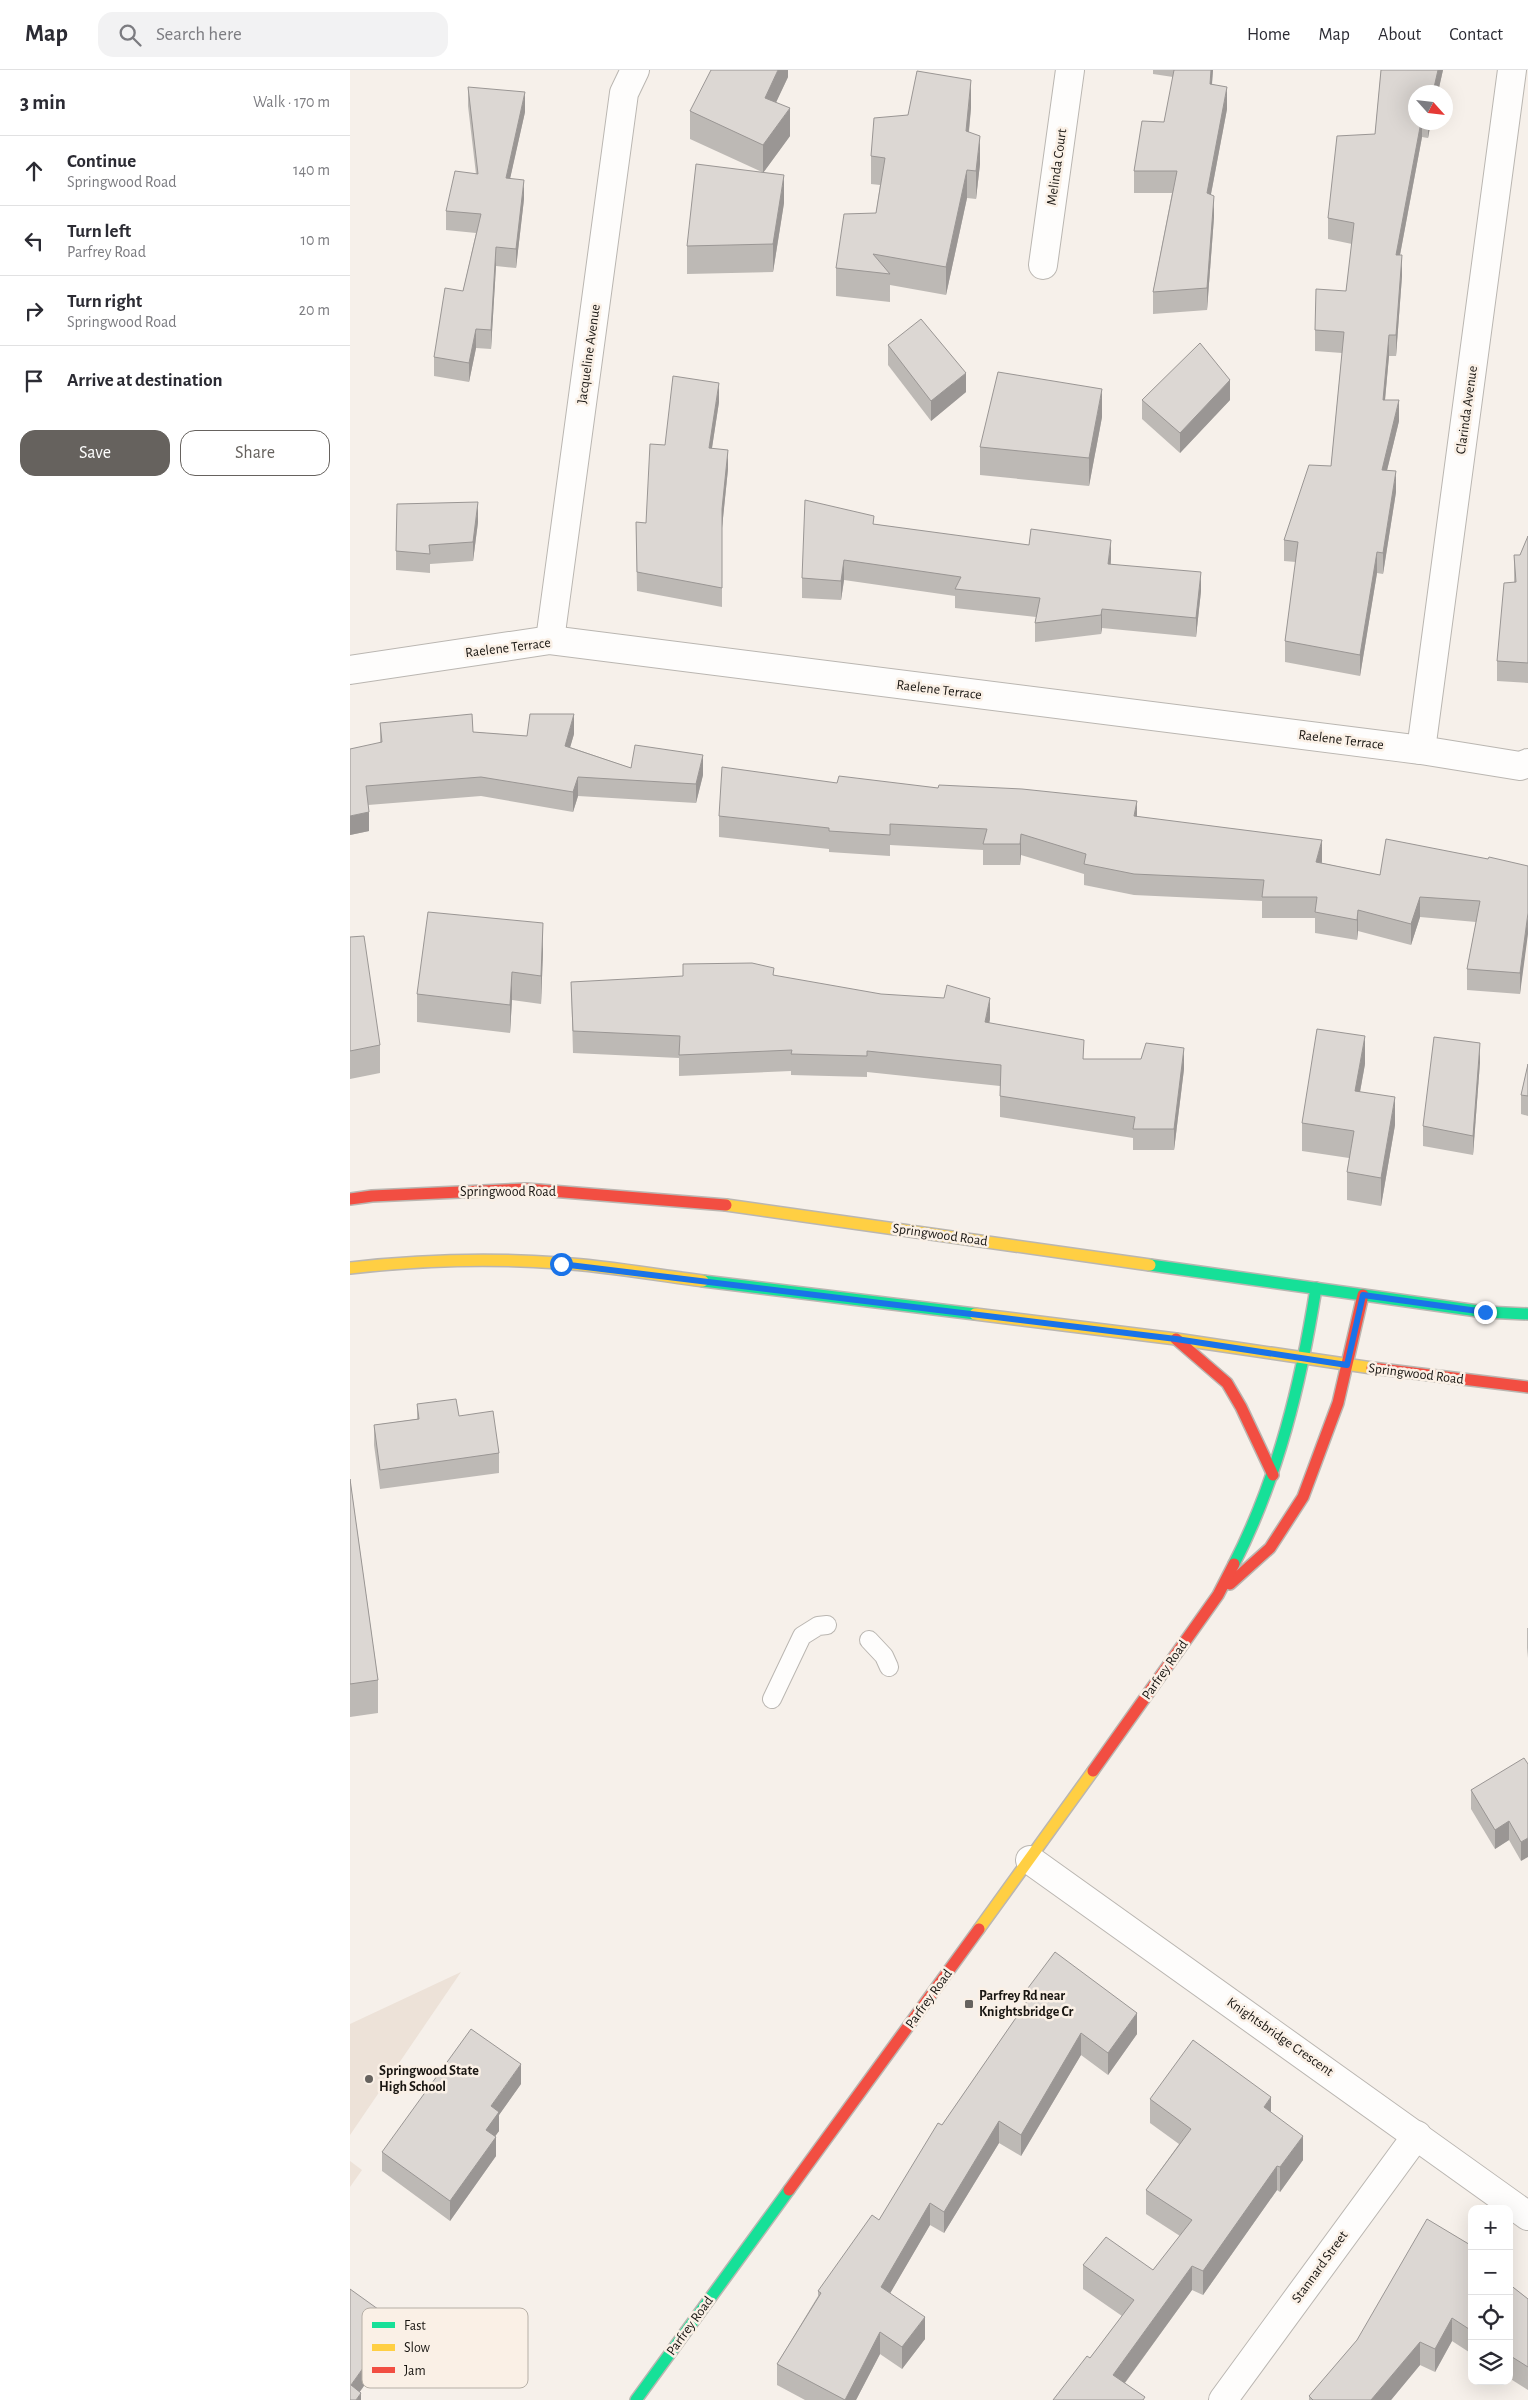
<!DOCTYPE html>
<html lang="en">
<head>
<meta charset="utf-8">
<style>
  :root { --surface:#fff; --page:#f2f2f3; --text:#2b2b33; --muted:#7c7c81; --line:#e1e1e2; --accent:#66625e }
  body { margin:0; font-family:"Alegreya Sans",sans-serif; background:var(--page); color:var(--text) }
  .controls { position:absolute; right:15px; bottom:15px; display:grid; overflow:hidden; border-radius:10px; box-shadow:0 5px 20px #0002 }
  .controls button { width:45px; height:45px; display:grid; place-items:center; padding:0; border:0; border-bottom:1px solid var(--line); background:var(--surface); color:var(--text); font:25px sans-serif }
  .compass { position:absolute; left:1058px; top:15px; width:45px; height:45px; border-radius:50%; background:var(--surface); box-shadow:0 5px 20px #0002; rotate:117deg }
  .stop { position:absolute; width:15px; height:15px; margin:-11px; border:4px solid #1a73e8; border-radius:50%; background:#fff }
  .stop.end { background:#1a73e8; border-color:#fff; box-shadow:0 1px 5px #0008 }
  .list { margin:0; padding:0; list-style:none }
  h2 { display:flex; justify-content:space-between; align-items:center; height:65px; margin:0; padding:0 20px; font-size:21px }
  h2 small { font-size:16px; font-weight:400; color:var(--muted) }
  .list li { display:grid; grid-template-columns:32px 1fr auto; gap:15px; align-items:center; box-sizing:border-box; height:70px; padding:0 20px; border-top:1px solid var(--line) }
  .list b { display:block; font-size:19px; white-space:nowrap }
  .list p { margin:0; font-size:16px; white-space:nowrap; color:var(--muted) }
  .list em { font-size:16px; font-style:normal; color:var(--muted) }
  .actions { display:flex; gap:10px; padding:15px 20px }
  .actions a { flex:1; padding:11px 0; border:1px solid var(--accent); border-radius:15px; text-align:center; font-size:18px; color:var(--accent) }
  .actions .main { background:var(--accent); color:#fff }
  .icon { flex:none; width:28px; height:28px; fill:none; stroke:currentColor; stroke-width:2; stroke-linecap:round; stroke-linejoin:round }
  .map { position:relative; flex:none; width:1178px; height:2330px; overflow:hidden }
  header { display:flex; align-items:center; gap:30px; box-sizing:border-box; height:70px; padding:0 25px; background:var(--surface); border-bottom:1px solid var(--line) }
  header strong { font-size:24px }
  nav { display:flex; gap:28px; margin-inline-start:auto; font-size:18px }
  .search { width:350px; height:45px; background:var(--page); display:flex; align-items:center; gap:12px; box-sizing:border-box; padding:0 18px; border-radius:15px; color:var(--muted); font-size:19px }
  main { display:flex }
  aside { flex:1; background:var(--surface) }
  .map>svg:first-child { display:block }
  .built { fill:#ede2d8 }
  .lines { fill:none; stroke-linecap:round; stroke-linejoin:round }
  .lane-casing { stroke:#bab6b1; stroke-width:20 }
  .street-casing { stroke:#bab6b1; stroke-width:30 }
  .fast-casing { stroke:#bab6b1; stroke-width:14 }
  .slow-casing { stroke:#bab6b1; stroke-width:14 }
  .jam-casing { stroke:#bab6b1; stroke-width:14 }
  .lane { stroke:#fefdfc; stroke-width:18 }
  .street { stroke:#fefdfc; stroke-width:28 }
  .fast { stroke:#16e098; stroke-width:11 }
  .slow { stroke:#ffcf43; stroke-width:11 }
  .jam { stroke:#f24e42; stroke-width:11 }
  .wall { fill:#bdb9b5 }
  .shaded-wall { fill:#9a9694 }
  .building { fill:#dcd7d3; stroke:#9a9694 }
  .route { stroke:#1a73e8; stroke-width:6 }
  .poi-dot { fill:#66625e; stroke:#faf0e6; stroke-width:2 }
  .labels { text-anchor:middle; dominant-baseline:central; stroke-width:5; stroke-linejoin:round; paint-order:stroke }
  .street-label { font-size:14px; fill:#191612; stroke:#faf0e6 }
  .poi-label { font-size:14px; font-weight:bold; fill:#191612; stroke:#faf0e6; text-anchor:start }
  .key { fill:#faf0e6; stroke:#b6afa6; stroke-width:1 }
  .key-label { font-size:14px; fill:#191612 }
</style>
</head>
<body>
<header>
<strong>Map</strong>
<div class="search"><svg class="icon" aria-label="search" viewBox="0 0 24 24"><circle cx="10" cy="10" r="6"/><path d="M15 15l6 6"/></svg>Search here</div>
<nav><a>Home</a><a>Map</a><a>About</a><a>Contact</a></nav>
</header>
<main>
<aside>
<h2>3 min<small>Walk · 170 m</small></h2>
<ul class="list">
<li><svg class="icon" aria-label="ahead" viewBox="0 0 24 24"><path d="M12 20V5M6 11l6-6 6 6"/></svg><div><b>Continue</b><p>Springwood Road</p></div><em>140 m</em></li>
<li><svg class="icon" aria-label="left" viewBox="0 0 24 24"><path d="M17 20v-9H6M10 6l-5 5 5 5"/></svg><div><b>Turn left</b><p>Parfrey Road</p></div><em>10 m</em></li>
<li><svg class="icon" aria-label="right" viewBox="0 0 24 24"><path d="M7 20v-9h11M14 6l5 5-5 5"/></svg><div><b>Turn right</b><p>Springwood Road</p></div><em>20 m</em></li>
<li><svg class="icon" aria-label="arrive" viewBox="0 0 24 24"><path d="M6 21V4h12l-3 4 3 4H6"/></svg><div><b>Arrive at destination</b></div></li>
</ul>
<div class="actions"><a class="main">Save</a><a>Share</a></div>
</aside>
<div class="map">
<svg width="1178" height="2330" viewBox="0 0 1178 2330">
  <rect width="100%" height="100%" fill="#f6f0ea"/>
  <g class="built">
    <polygon points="111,1902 0,2065 0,1954"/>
    <polygon points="0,2091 12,2100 0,2117"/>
  </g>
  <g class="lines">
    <defs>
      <g id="lane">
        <polyline points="519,1570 534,1586 539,1597"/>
        <polyline points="422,1629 452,1566 468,1556 477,1555"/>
      </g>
      <g id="street">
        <polyline points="693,195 720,0"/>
        <polyline points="200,570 274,23 285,0"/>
        <polyline points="0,600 200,570 1071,680 1170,696 1178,693"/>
        <polyline points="1071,680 1162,0"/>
        <polyline points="680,1790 1178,2146"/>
        <polyline points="873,2330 1067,2065"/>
      </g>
      <g id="fast">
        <polyline points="800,1195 1135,1242 1178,1244"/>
        <polyline points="353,1211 625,1244"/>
        <path d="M884,1494C928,1408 951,1313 966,1218"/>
        <polyline points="286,2330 439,2120"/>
      </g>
      <g id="slow">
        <polyline points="376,1135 800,1195"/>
        <path d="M0,1198C70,1190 140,1188 209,1193C257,1196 306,1205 353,1211"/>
        <polyline points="625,1244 826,1269 1022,1298"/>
        <polyline points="629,1859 743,1701"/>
      </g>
      <g id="jam">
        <polyline points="0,1129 22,1126 176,1119 376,1135"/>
        <polyline points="826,1269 877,1313 891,1337 923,1405"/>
        <polyline points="1022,1298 1178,1317"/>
        <polyline points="880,1514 920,1478 953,1427 988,1333 1013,1225"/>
        <polyline points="743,1701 868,1525 884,1494"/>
        <polyline points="439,2120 629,1859"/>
      </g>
    </defs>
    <use href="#lane" class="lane-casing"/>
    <use href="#street" class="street-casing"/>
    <use href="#fast" class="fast-casing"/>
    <use href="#slow" class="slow-casing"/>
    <use href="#jam" class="jam-casing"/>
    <use href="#lane" class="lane"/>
    <use href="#street" class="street"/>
    <use href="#fast" class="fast"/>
    <use href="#slow" class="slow"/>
    <use href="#jam" class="jam"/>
  </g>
  <g class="wall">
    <polygon points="438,0 438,7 426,32 440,66 413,103 434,133 423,202 337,204 337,176 412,102 340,69 340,41"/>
    <polygon points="803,0 863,0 862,15 877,39 861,124 864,147 857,240 803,244 803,222 822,123 784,123 784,101 814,52 823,7 803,4"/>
    <polygon points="1031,0 1093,0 1088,22 1066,52 1081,52 1078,68 1072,67 1050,185 1052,206 1046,286 1039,286 1035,330 1049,351 1037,400 1046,422 1033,504 1027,503 1010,606 935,592 935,571 946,492 934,491 934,470 981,396 992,283 965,281 965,260 996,221 1002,174 978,169 978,148 1025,64"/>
    <polygon points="118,17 175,42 160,108 174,129 166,198 146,196 141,279 126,278 119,312 84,306 84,287 113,221 126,163 96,160 96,141 126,104 118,36"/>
    <polygon points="621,38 619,62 630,94 626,129 617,128 596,225 540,215 540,232 486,226 486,198 526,143 530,115 521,114 521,86"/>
    <polygon points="538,275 616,322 581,351 538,295"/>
    <polygon points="792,330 880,330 830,383 792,349"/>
    <polygon points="369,332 362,378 378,399 372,457 372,537 287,521 286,452 296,453 315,375"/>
    <polygon points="752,347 739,416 630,405 630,377"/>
    <polygon points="128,452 123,491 80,494 80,503 46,500 46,481"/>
    <polygon points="524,454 761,489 761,495 851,521 846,567 752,558 751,564 685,572 685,553 686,547 605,538 605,526 494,510 491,530 452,528 452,508"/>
    <polygon points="1178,466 1178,613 1147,611 1147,591 1164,512 1164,485 1170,485"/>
    <polygon points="30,653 123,662 177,666 224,664 220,677 281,698 353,705 346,733 228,726 223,742 131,726 18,735 19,761 0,765 30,672"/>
    <polygon points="487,713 787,746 972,791 972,793 1030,805 1178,796 1170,924 1117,920 1117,899 1126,852 1070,847 1061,875 1008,861 1007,870 965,863 965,848 912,848 912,831 784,825 734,815 734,804 671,785 670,795 633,795 633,780 540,775 540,786 479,782 479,779 369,767 369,746"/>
    <polygon points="0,867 30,975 30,1003 0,1009"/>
    <polygon points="193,881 191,934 162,930 160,963 67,952 67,924"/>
    <polygon points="424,906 640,949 639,953 734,989 834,999 824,1080 783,1080 783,1068 650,1047 650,1016 517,1002 517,1007 441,1005 441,1001 329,1006 329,988 223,983 221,912"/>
    <polygon points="1130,992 1123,1085 1073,1076 1073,1056"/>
    <polygon points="1015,994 1010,1022 1045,1055 1031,1136 997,1130 997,1102 999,1088 952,1081 952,1053"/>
    <polygon points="1178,994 1178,1046 1171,1044 1171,1025"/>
    <polygon points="67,1334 109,1346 149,1383 149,1403 30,1419 24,1375 24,1355 67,1349"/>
    <polygon points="0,1409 28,1610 28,1643 0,1647"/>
    <polygon points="1177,1558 1178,1558 1178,1588 1177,1578"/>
    <polygon points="1178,1694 1171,1791 1159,1770 1145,1779 1121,1739 1121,1720"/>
    <polygon points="675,1922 787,1964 758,2005 731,1985 671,2086 649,2073 594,2163 580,2155 540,2223 575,2269 552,2299 530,2284 506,2330 455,2330 427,2315 427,2294 468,2226 468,2221 529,2150 592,2055 675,1935"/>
    <polygon points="171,2014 149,2045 149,2061 145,2066 146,2086 100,2151 32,2101 32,2082"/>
    <polygon points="800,2029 921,2042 953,2090 930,2122 927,2120 853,2225 842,2220 775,2313 795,2330 740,2288 772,2246 733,2219 733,2195 803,2200 830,2166 796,2144 796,2120 829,2074 800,2053"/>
    <polygon points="1122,2176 1122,2284 1102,2271 1085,2302 1070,2295 1041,2330 959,2330 959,2326"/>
    <polygon points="1159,2214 1178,2229 1178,2320 1159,2308"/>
  </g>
  <g class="shaded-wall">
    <polygon points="428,0 438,0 438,7 415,56 415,28"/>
    <polygon points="861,0 863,0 860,36 860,14"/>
    <polygon points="1088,0 1093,0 1088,22 1083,22"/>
    <polygon points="621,10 621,38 616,89 616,61"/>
    <polygon points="877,17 877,39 857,145 857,123"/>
    <polygon points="175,22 175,42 156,127 156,108"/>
    <polygon points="440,38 440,66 413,103 413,75"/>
    <polygon points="1071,52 1072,52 1072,67 1046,206 1046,185"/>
    <polygon points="1078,52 1081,52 1078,68"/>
    <polygon points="630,66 630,94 626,129 626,101"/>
    <polygon points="617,100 617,128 596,225 596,197"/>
    <polygon points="434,105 434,133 423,202 423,174"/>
    <polygon points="174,110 174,129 166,198 166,179"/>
    <polygon points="864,126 864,147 857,240 857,218"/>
    <polygon points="146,177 146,196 141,279 141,260"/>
    <polygon points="1052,185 1052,206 1046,286 1046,265"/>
    <polygon points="126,259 126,278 119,312 119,293"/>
    <polygon points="1039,265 1039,286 1033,351 1033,330"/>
    <polygon points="616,303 616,322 581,351 581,331"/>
    <polygon points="880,310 880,330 830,383 830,363"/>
    <polygon points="369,313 369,332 359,397 359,378"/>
    <polygon points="752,319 752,347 739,416 739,388"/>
    <polygon points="1049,330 1049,351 1032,421 1032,400"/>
    <polygon points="378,380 378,399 372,458 372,439"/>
    <polygon points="1046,401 1046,422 1033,504 1033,483"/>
    <polygon points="128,432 128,452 123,491 123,472"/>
    <polygon points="761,470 761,489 758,514 758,494"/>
    <polygon points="1027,482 1027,503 1010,606 1010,585"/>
    <polygon points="494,490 494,510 491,530 491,511"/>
    <polygon points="851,502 851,521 846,567 846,548"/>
    <polygon points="752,539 752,558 751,564 751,545"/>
    <polygon points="224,644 224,664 215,695 215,676"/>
    <polygon points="353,685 353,705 346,733 346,714"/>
    <polygon points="228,707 228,726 223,742 223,722"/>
    <polygon points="787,731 787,752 784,746"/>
    <polygon points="19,742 19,761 0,765 0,746"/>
    <polygon points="671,764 671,785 670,795 670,774"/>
    <polygon points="972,770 972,791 966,813 966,792"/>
    <polygon points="1070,827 1070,847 1061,875 1061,854"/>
    <polygon points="1008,840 1008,861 1007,870 1007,850"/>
    <polygon points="1178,843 1178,864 1170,924 1170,903"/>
    <polygon points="193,853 193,881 191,934 191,906"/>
    <polygon points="162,902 162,930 160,963 160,935"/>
    <polygon points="640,928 640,949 635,973 635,952"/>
    <polygon points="1015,966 1015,994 1005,1049 1005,1021"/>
    <polygon points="1130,973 1130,992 1123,1085 1123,1066"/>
    <polygon points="834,978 834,999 824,1080 824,1059"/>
    <polygon points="1045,1027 1045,1055 1031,1136 1031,1108"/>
    <polygon points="1159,1751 1159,1770 1145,1779 1145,1760"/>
    <polygon points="1178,1768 1178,1787 1171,1791 1171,1772"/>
    <polygon points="787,1943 787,1964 758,2005 758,1983"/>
    <polygon points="731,1963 731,1985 671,2086 671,2065"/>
    <polygon points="171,1994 171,2014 149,2045 149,2061 136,2079 136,2060 141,2036"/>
    <polygon points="921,2027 921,2051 914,2037"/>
    <polygon points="649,2051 649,2073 594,2163 594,2142"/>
    <polygon points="953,2066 953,2090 930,2122 930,2097"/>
    <polygon points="146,2067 146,2086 100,2151 100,2131"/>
    <polygon points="927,2096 927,2120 853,2225 853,2201"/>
    <polygon points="580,2133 580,2155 531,2239 531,2217"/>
    <polygon points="842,2196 842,2220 763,2329 763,2305"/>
    <polygon points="575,2247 575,2269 552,2299 552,2277"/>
    <polygon points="1102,2248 1102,2271 1085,2302 1085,2279"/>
    <polygon points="46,2252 46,2271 4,2330 1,2315"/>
    <polygon points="530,2262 530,2284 506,2330 495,2330"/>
    <polygon points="1070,2272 1070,2295 1041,2330 1021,2330"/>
    <polygon points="11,2323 11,2330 6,2330"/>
  </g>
  <g class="building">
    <polygon points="361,0 428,0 415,28 440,38 413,75 340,41"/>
    <polygon points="824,0 861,0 860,14 877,17 857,123 864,126 857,218 803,222 827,101 784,101 792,51 814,52"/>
    <polygon points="1031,0 1088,0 1083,22 1066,22 1066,52 1071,52 1046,185 1052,185 1046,265 1039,265 1033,330 1049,330 1032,400 1046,401 1033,483 1027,482 1010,585 935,571 948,472 934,470 959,395 981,396 994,262 965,260 966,219 996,221 1004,153 978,148 987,66 1025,64"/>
    <polygon points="567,1 621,10 616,61 630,66 626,101 617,100 596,197 523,184 540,204 486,198 494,144 526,143 535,88 521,86 524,48 558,45"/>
    <polygon points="118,17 175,22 156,108 174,110 166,179 146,177 141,260 126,259 119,293 84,287 95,218 113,221 131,144 96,141 105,101 128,104"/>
    <polygon points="346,94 434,105 423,174 337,176"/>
    <polygon points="571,249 616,303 581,331 538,275"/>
    <polygon points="850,273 880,310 830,363 792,330"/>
    <polygon points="648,302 752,319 739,388 630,377"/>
    <polygon points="323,306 369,313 359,378 378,380 372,439 372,518 287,502 286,452 296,453 300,374 315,375"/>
    <polygon points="455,430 524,446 523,454 679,475 681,459 761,470 758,494 851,502 846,548 752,539 751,545 685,553 690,528 605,519 611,507 494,490 491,511 452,508"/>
    <polygon points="128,432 123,472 79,475 80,484 46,481 47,434"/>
    <polygon points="1178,466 1178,593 1147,591 1154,513 1166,512 1164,485 1170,485"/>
    <polygon points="122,644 123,662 177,666 180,644 224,644 215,676 281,698 285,675 353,685 346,714 228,707 223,722 131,707 16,716 19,742 0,746 0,679 32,672 30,653"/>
    <polygon points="372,697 487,713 489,706 588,718 589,715 672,719 787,731 784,746 972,770 966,792 1030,805 1036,769 1138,789 1139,787 1178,796 1178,843 1170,903 1117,899 1130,831 1070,827 1061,854 1008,840 1007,850 965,842 967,827 912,827 914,810 784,804 734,794 736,784 671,764 670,774 633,774 637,759 540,754 540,765 479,761 479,758 369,746"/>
    <polygon points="78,842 193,853 191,906 162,902 160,935 67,924"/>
    <polygon points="14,866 30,975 0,981 0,867"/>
    <polygon points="402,893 424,898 423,905 531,924 594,928 597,915 640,928 635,952 734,970 733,989 791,989 796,973 834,978 824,1059 783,1059 785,1047 650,1026 651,995 517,981 517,986 441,984 442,980 329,985 330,966 223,961 221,912 333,906 333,894"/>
    <polygon points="967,959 1015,966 1005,1021 1045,1027 1031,1108 997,1102 1004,1061 952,1053"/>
    <polygon points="1084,967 1130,973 1123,1066 1073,1056"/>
    <polygon points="1178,994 1178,1026 1171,1025"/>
    <polygon points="106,1329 109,1346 143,1341 149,1383 30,1400 24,1355 69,1349 67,1334"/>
    <polygon points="0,1409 28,1610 0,1614"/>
    <polygon points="1174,1688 1178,1694 1178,1768 1171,1772 1159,1751 1145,1760 1121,1720"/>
    <polygon points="705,1882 787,1943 758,1983 731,1963 671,2065 649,2051 594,2142 580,2133 531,2217 575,2247 552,2277 530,2262 495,2330 427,2294 471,2223 468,2221 522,2145 529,2150 588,2053 592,2055 681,1926 675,1922"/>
    <polygon points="121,1959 171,1994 141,2036 149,2042 136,2060 146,2067 100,2131 32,2082"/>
    <polygon points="843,1970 921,2027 914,2037 953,2066 930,2097 927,2096 853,2201 842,2196 763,2305 795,2327 793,2330 703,2330 737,2286 740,2288 784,2230 733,2195 756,2167 803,2200 842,2150 796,2120 841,2059 800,2029"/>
    <polygon points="1077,2149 1122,2176 1122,2261 1102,2248 1085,2279 1070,2272 1021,2330 963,2330 959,2326 1007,2270"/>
    <polygon points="1159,2214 1178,2229 1178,2297 1159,2285"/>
    <polygon points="0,2219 46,2252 1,2315 11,2323 6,2330 0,2330"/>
  </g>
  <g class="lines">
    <polyline class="route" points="211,1194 826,1269 997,1295 1013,1225 1135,1242"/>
  </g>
  <g class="poi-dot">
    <rect x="614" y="1929" width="10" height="10" rx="2.5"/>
    <circle cx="19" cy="2009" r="5"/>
  </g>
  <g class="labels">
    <g class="street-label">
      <text transform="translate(707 97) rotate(-82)">Melinda Court</text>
      <text transform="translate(239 284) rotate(-82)">Jacqueline Avenue</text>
      <text transform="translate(1117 340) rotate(-82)">Clarinda Avenue</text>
      <text transform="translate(158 578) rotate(-7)">Raelene Terrace</text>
      <text transform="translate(589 620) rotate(7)">Raelene Terrace</text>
      <text transform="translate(991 670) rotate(7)">Raelene Terrace</text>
      <text x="158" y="1122">Springwood Road</text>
      <text transform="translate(590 1165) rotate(8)">Springwood Road</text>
      <text transform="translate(1066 1304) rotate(7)">Springwood Road</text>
      <text transform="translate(815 1600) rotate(-55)">Parfrey Road</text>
      <text transform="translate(579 1929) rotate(-54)">Parfrey Road</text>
      <text transform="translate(930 1967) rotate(35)">Knightsbridge Crescent</text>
      <text transform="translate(970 2197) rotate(-54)">Stannard Street</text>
      <text transform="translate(340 2256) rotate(-54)">Parfrey Road</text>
    </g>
    <g class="poi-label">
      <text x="629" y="1926">Parfrey Rd near<tspan x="629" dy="16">Knightsbridge Cr</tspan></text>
      <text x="29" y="2001">Springwood State<tspan x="29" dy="16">High School</tspan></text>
    </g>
  </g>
  <rect x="12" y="2238" width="166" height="80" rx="8" class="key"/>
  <rect x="22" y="2252" width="23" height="6" fill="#16e098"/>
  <rect x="22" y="2274" width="23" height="7" fill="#ffcf43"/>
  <rect x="22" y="2297" width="23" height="6" fill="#f24e42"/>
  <g class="key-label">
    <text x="54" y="2260">Fast</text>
    <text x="54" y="2282">Slow</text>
    <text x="54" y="2305">Jam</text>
  </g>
</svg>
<div class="controls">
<button>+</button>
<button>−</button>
<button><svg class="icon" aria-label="locate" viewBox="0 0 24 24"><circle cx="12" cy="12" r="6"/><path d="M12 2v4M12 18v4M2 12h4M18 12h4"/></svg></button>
<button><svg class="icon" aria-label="layers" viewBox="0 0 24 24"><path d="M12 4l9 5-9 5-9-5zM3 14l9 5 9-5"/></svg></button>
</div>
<svg class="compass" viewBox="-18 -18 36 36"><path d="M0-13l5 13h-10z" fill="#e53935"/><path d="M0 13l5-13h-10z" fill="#7c7c81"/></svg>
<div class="stop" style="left:211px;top:1194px"></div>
<div class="stop end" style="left:1135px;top:1242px"></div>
</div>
</main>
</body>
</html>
